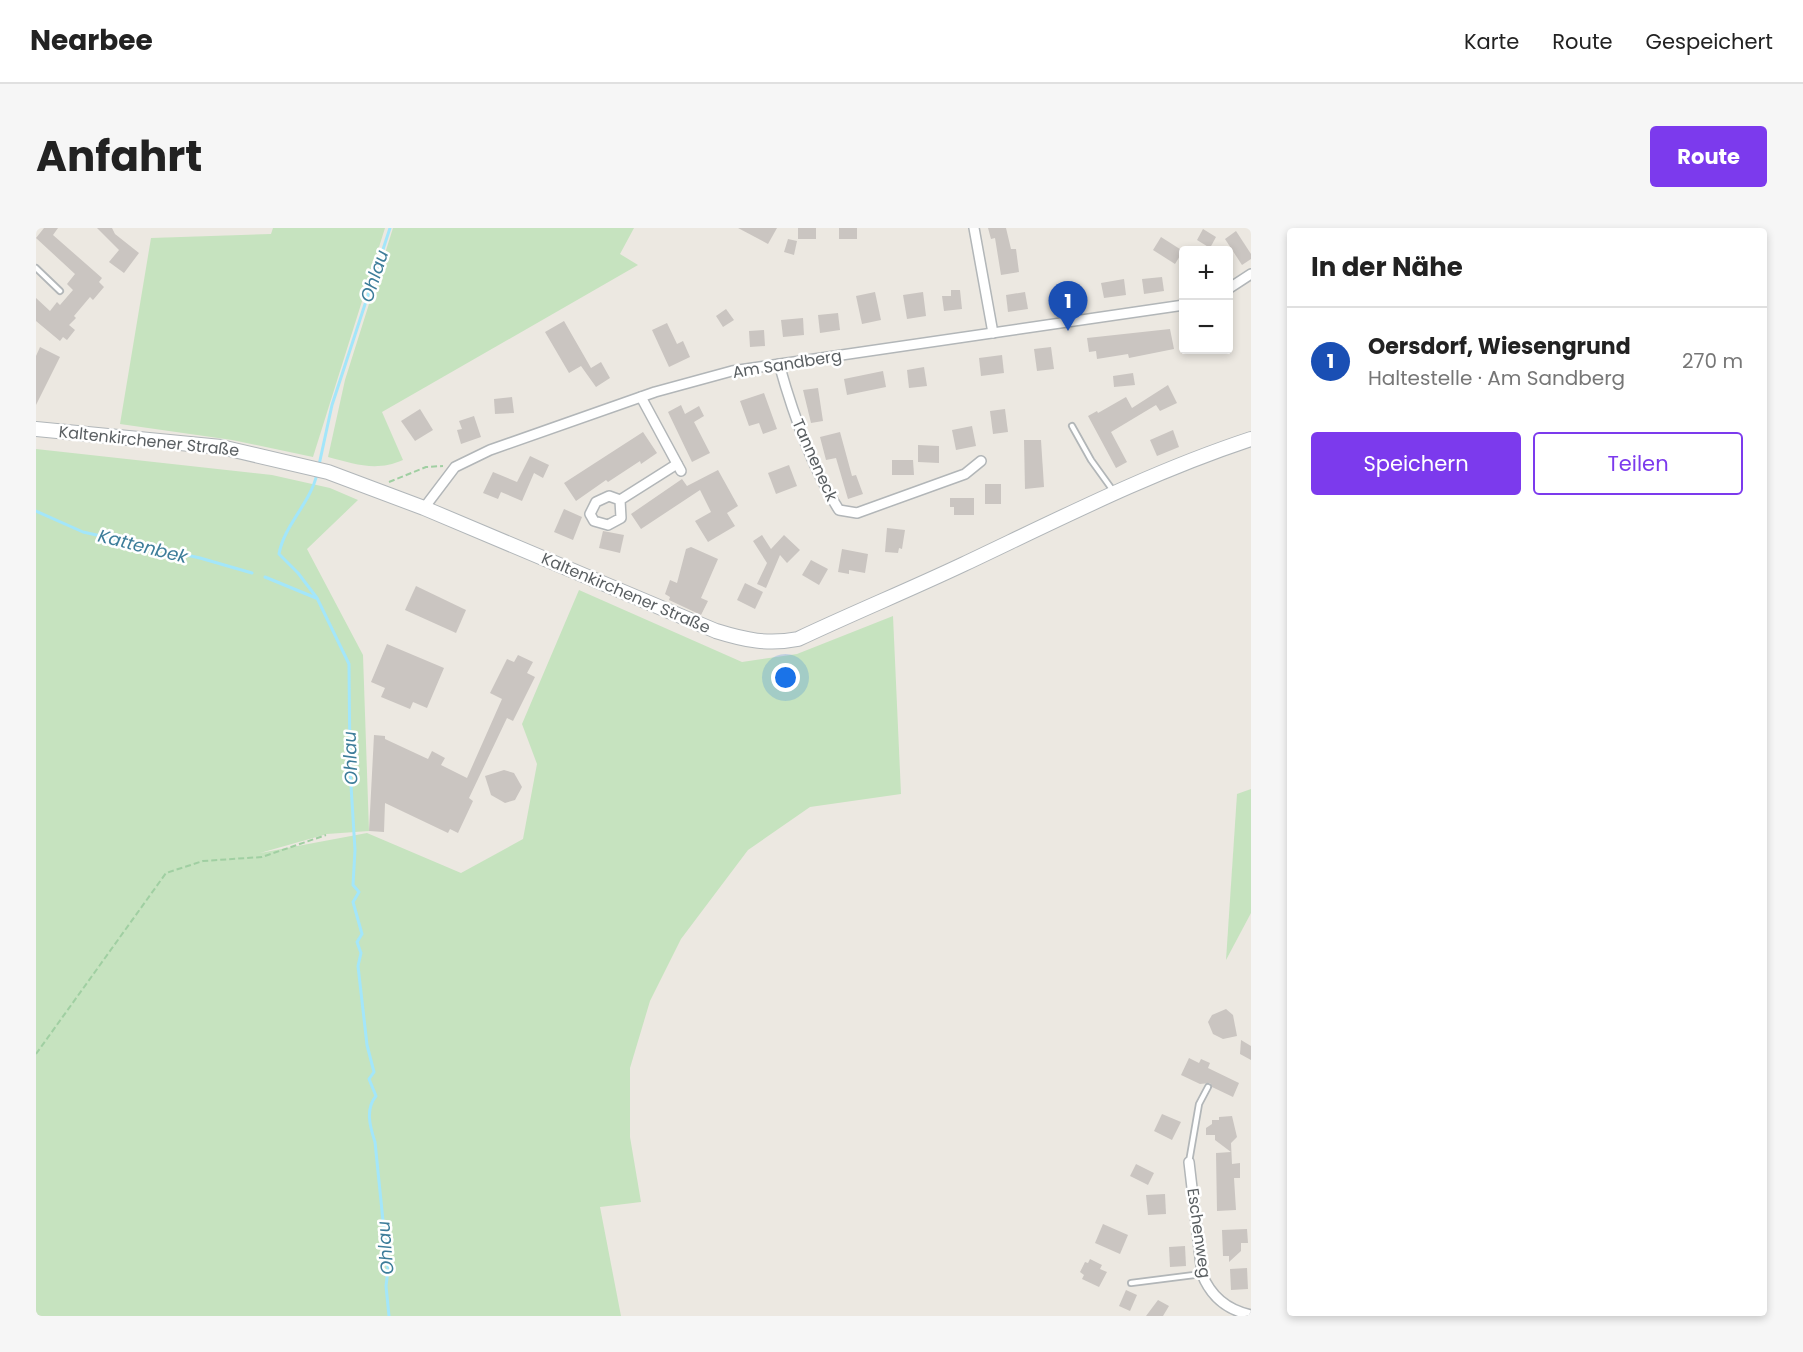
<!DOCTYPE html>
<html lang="de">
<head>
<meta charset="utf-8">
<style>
  :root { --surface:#fff; --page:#f6f6f6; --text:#222; --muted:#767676; --line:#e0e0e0; --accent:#7c3aed }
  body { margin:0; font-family:Poppins,sans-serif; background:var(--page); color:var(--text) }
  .controls { position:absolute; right:18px; top:18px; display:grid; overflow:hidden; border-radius:6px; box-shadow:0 3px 9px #0003 }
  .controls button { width:54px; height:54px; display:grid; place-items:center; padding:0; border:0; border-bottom:2px solid var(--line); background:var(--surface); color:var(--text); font:30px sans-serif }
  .you { position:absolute; left:750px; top:450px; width:21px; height:21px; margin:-15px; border:4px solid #fff; border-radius:50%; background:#1a73e8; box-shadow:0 0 0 9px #1a73e833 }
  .badge { display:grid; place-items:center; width:39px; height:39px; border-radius:50%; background:var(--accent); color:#fff; font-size:20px; font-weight:700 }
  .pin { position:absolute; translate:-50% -50px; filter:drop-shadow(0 2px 3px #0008) }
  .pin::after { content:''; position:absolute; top:32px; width:21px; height:18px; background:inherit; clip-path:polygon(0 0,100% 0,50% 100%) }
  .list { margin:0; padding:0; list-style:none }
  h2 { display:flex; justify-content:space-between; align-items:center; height:78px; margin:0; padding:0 24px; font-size:26px }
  h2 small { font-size:20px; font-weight:400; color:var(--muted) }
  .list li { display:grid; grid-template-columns:39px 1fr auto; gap:18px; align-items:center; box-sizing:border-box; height:108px; padding:0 24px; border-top:2px solid var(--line) }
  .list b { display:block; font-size:22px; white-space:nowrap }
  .list p { margin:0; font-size:20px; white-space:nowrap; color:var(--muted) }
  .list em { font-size:20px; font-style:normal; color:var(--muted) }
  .actions { display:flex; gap:12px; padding:18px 24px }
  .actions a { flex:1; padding:14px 0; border:2px solid var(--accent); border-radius:6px; text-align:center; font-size:21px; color:var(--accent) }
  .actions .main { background:var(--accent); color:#fff }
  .map { position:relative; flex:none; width:1215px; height:1088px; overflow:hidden; border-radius:6px }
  header { display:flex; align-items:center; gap:36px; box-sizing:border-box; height:84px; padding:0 30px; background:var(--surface); border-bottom:2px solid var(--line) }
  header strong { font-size:28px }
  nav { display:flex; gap:33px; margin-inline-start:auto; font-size:21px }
  .intro { display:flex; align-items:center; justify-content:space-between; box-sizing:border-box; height:144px; padding:0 36px }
  h1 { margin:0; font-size:42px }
  .button { padding:15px 27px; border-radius:6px; background:var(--accent); color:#fff; font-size:21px; font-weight:700 }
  main { display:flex; gap:36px; padding:0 36px }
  aside { flex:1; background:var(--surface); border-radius:6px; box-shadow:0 3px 9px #0003 }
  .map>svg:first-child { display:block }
  .green { fill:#c6e3bf }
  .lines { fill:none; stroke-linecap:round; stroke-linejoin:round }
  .stream { stroke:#a3e6fa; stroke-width:3 }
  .building { fill:#cac5c1 }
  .service-casing { stroke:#b2b6b8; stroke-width:8 }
  .minor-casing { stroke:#b2b6b8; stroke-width:12 }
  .secondary-casing { stroke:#b1b6b9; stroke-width:16 }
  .path { stroke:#a0cfa2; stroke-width:2; stroke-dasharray:6 3; stroke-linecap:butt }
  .service { stroke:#fff; stroke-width:4.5 }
  .minor { stroke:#fff; stroke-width:9 }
  .secondary { stroke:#fff; stroke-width:14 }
  .labels { text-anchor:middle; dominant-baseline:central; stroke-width:5; stroke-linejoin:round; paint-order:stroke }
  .street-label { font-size:16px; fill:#5a5f62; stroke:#fff }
  .water-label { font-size:18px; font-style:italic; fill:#3d7d9a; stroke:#fff }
</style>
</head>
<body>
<header>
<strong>Nearbee</strong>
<nav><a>Karte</a><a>Route</a><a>Gespeichert</a></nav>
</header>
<div class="intro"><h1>Anfahrt</h1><a class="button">Route</a></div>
<main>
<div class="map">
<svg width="1215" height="1088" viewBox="0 0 1215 1088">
  <rect width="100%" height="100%" fill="#ece8e1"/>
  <g class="green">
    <polygon points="237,0 349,0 277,229 196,212 84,196 115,10 235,6"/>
    <path d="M357,0H598L584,26L602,37L346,184L367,232C340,244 319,236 292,229L309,152Z"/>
    <polygon points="0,221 236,247 294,260 322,272 271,321 327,427 333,603 291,606 224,625 331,605 425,645 487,611 501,536 486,496 543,362 706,434 761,426 857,388 865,566 774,579 712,622 645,711 614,773 594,840 594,909 605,974 564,979 585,1088 0,1088"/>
    <polygon points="1215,561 1215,685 1190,732 1201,566"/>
  </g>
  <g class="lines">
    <g class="stream">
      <polyline points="283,237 296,177 354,0"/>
      <path d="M281,246C274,276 248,297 243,326L262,345L281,370L313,436L314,541L319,622L317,657L323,664L317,674L326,706L321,714L325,725L322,738L331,817L338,844L333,851L340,868C329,881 334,899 339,914L352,1042L350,1058L353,1088"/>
      <polyline points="0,283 47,304 164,330 216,345"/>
      <polyline points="229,349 280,370"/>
    </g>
  </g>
  <g class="building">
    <polygon points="8,0 22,0 17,7 66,50 63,54 68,59 57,72 54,69 38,88 40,90 33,97 39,102 31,112 27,109 24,113 0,93 0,70 14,83 21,74 24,77 37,62 31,56 39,46 0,10"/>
    <polygon points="61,0 76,0 79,6 103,25 88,45 73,34 83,22"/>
    <polygon points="702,0 741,0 732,16"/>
    <rect x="762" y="0" width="18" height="11"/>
    <rect x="803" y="0" width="18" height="11"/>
    <polygon points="952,0 970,0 975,21 980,21 983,44 965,47 959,10 955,11"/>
    <polygon points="1167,1 1180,9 1174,20 1161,12"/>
    <polygon points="1200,3 1215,26 1215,31 1206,37 1189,11"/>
    <polygon points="1125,9 1147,23 1139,36 1117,22"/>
    <polygon points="752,11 761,13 758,27 748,24"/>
    <polygon points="1126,49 1128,63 1108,66 1106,51"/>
    <polygon points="1088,51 1090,67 1068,70 1065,55"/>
    <polygon points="915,62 924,62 926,81 908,83 906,68 915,68"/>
    <polygon points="839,64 845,92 826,96 820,68"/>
    <polygon points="887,64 890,88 871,91 867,67"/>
    <polygon points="989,64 992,81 972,84 970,67"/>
    <polygon points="690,81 698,92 687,99 680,88"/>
    <polygon points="802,85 804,102 784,105 782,87"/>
    <polygon points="767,90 768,107 747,109 745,92"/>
    <polygon points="528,93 555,140 565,134 574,150 560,159 545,138 533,145 509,104"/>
    <polygon points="631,95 641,116 647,113 654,129 633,139 616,102"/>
    <polygon points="1134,101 1138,121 1093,130 1092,126 1061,131 1060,123 1053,124 1051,110"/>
    <polygon points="728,102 729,118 714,119 713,103"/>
    <polygon points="4,119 24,129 0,177 0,128"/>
    <polygon points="1015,119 1018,141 1001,143 998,121"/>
    <polygon points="966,127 968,145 945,148 943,130"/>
    <polygon points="888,139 891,158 873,160 871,142"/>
    <polygon points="847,143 850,159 811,167 808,151"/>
    <polygon points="1097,145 1099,157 1078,159 1077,148"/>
    <polygon points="1132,157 1141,175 1124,183 1120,177 1075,204 1091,234 1080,240 1052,188 1061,183 1062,185 1090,169 1096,180"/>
    <polygon points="782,160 787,193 775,195 767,162"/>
    <polygon points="728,165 741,201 727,206 723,195 713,198 704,173"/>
    <polygon points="476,169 478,185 459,186 458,171"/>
    <polygon points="645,177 649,186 663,178 668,188 658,194 674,225 656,234 632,184"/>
    <polygon points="384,181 397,202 379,213 365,193"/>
    <polygon points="969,181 972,204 957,206 954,183"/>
    <polygon points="438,188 445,209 425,216 421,202 426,201 423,193"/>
    <polygon points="936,198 940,218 920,222 916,202"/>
    <polygon points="1137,202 1143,219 1121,228 1114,212"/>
    <polygon points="607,204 621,225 605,236 604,233 572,254 570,252 540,273 528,255"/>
    <polygon points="804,204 816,248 820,247 827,266 812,271 800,230 790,232 784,209"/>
    <polygon points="988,212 1005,212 1008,259 989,261"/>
    <polygon points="882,217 903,218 903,235 882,234"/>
    <polygon points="494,228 513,237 507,250 498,245 486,273 465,264 462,271 447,265 457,244 481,254"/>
    <polygon points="856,232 877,232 878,247 856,247"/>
    <polygon points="753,237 761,258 740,266 732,245"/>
    <polygon points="682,242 702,278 691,285 699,298 672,314 659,293 675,284 664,262 605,301 595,286 646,251 651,258"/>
    <rect x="949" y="256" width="16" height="20"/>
    <polygon points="914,270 938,270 938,287 918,287 918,279 914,279"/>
    <polygon points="528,281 546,289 537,312 518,304"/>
    <polygon points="851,300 869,302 866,321 863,320 862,325 849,324"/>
    <polygon points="567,303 588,307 584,325 563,320"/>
    <polygon points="726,307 735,321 748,307 764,322 751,335 744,327 730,360 721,356 731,335 717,313"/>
    <polygon points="655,319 682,331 665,370 672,373 665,387 633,372 634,369 629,366 634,352 641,355 650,321"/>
    <polygon points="806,321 832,326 829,345 813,342 813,346 802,344"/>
    <polygon points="775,332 792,341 783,357 766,347"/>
    <polygon points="709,355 727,364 719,381 701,372"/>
    <polygon points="380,358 430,382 420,405 369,382"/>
    <polygon points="351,416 408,440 391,480 377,474 374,481 345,469 349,460 335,454"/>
    <polygon points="482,427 497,434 491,445 499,449 477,493 471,490 433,570 437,573 422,605 414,601 412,605 349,575 348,604 333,603 338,507 349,508 349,511 392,531 396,523 409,530 405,537 431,550 466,471 454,465 471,431 478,434"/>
    <polygon points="468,542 478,545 486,559 479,572 469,575 455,567 449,548"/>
    <polygon points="1190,781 1197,787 1201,808 1187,811 1177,806 1172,794 1176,787"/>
    <polygon points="1205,812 1215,818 1215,832 1204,826"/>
    <polygon points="1153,830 1163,835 1165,831 1174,835 1172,840 1203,855 1197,869 1176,859 1174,855 1164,856 1145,847"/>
    <polygon points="1126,886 1145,894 1136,912 1118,903"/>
    <polygon points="1196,888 1201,909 1195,915 1196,936 1204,935 1204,950 1198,950 1200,982 1181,983 1180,925 1195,924 1179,912 1179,907 1170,907 1170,900 1176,896 1176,892 1183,892 1183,889"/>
    <polygon points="1100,936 1118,945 1112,957 1094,948"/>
    <polygon points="1129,966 1130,986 1112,987 1110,967"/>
    <polygon points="1067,996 1092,1007 1084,1026 1059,1015"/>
    <polygon points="1211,1001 1212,1015 1205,1015 1205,1023 1193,1034 1193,1028 1187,1028 1186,1002"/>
    <polygon points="1149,1018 1150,1038 1134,1039 1133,1019"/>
    <polygon points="1054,1031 1066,1037 1064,1041 1071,1044 1063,1059 1046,1051 1048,1047 1044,1044 1049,1034 1052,1035"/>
    <polygon points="1211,1040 1212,1061 1195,1062 1194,1041"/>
    <polygon points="1090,1062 1101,1067 1094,1083 1083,1078"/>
    <polygon points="1122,1072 1133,1078 1127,1088 1110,1088"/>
  </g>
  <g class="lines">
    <defs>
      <g id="service">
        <polyline points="0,40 24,63"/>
        <polyline points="1036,198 1055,232 1078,264"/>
        <polyline points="1153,934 1163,876 1172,859"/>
        <polyline points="1095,1055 1166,1046"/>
      </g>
      <g id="minor">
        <polyline points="938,0 957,105"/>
        <polyline points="1192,61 1215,46"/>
        <path d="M743,136C757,186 775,239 803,282L821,285L929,246L945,233"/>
        <polyline points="605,169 645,243"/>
        <polyline points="584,272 585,290 572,297 558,293 554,286 560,274 573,268 584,272 641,236"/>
        <polyline points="388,280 419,239 454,222 619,164 696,143 1148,77"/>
        <path d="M1153,934L1166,1046C1175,1069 1191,1082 1215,1087"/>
      </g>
      <path id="secondary" d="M0,201L185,219L292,244L388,280L680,403C709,412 732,417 762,411C817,385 873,362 928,336C1023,291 1115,244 1215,211"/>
    </defs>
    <use href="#service" class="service-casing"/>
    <use href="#minor" class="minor-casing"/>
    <use href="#secondary" class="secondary-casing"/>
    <g class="path">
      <polyline points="353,254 390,239 407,238"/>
      <polyline points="0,826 130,645 167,633 226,629 290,607"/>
    </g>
    <use href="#service" class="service"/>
    <use href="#minor" class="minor"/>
    <use href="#secondary" class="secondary"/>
  </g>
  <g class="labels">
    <g class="street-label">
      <text transform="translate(751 136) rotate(-9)">Am Sandberg</text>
      <text transform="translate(113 213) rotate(6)">Kaltenkirchener Straße</text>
      <text transform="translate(779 232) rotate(66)">Tanneneck</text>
      <text transform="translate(590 365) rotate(23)">Kaltenkirchener Straße</text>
      <text transform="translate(1163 1005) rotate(82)">Eschenweg</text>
    </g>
    <g class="water-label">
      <text transform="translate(338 48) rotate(-72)">Ohlau</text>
      <text transform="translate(107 318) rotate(14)">Kattenbek</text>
      <text transform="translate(314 530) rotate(-92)">Ohlau</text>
      <text transform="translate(349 1020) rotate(-95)">Ohlau</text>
    </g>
  </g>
</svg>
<div class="controls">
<button>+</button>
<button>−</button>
</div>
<div class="you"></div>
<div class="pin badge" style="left:1032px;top:103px;background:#1a4fb4">1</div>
</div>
<aside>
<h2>In der Nähe<small></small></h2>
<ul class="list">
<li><span class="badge" style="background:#1a4fb4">1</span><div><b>Oersdorf, Wiesengrund</b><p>Haltestelle · Am Sandberg</p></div><em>270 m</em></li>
</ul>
<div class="actions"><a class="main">Speichern</a><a>Teilen</a></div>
</aside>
</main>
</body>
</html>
